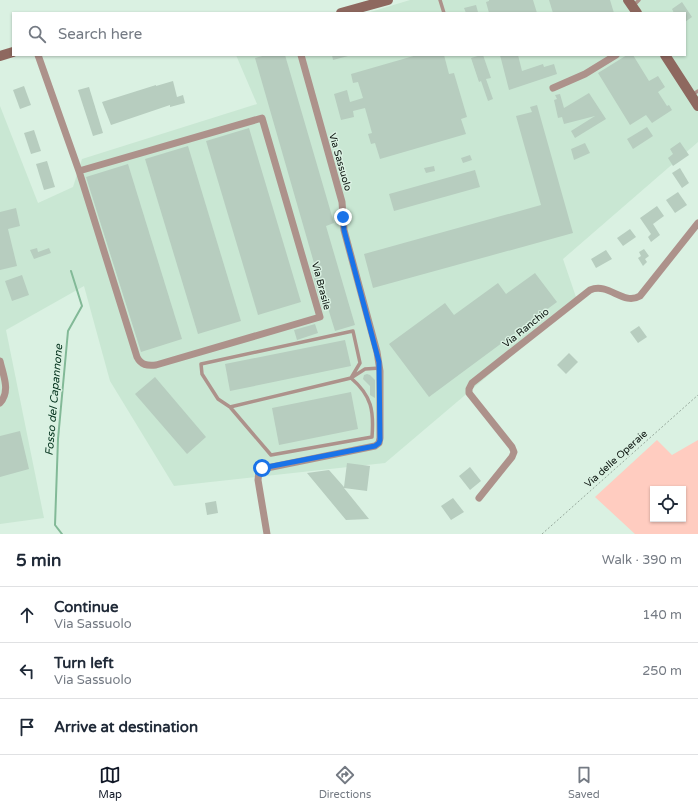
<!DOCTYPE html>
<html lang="en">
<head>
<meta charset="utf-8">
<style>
  :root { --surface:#fff; --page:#f6f6f7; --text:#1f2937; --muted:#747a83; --line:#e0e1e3; --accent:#111827 }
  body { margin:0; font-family:"Varela Round",sans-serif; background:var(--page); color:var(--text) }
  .controls { position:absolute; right:12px; bottom:12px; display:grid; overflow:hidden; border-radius:0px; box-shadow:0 1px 3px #0004 }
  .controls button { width:36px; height:36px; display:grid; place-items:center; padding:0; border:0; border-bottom:1px solid var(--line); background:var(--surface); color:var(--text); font:20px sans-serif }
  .stop { position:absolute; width:12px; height:12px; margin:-9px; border:3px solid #1a73e8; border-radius:50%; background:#fff }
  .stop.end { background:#1a73e8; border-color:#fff; box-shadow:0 1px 4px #0008 }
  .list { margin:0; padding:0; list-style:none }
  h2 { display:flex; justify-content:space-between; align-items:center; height:52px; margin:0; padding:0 16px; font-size:17px }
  h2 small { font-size:13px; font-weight:400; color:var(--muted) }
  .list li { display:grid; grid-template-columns:26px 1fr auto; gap:12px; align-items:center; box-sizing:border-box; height:56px; padding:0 16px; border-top:1px solid var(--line) }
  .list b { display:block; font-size:15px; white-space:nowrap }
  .list p { margin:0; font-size:13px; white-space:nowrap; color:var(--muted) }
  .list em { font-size:13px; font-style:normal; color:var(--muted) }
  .icon { flex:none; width:22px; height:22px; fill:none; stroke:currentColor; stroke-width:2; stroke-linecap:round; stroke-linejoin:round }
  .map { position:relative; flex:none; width:698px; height:534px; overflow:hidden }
  .search { position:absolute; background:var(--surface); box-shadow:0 1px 3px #0004; left:12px; right:12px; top:12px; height:44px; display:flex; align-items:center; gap:10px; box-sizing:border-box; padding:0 14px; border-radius:0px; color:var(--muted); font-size:15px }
  .sheet { height:220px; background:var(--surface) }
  nav { display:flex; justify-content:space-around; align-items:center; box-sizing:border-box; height:56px; border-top:1px solid var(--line); background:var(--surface); font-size:11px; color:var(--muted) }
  nav a { display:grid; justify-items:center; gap:2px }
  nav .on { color:var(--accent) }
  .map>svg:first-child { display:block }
  .built { fill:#c9e7d3 }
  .green { fill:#ffccc0; fill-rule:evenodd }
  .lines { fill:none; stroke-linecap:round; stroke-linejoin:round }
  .stream { stroke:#82b997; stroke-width:2 }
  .building { fill:#b7cdbf }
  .path { stroke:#96a89c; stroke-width:1; stroke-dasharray:2 2; stroke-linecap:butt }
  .lane { stroke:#ad928b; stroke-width:3.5 }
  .street { stroke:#ad928b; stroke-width:7 }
  .secondary { stroke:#8e685f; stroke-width:10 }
  .route { stroke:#1a73e8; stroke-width:5 }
  .labels { text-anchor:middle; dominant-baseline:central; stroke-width:3; stroke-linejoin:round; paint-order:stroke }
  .street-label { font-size:10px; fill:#09110c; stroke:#daf1e2 }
  .water-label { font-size:11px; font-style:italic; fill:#03321c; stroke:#daf1e2 }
</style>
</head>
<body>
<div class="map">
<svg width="698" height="534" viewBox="0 0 698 534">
  <rect width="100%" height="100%" fill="#daf1e2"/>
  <polygon class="built" points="410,0 698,0 698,142 563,259 577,300 385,463 174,486 110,381 84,286 6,330 44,518 0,524 0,106 38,203 73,187 82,159 257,104 236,55 685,55 685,13 367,13"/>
  <path class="green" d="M657,440L672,455L698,440V534H635L595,497ZM653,489H683V519H653Z"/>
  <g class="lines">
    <polyline class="stream" points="62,534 55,525 58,439 68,331 82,306 71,271"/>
  </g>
  <g class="building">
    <polygon points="489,0 533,0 537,13 489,13 486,2 489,1"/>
    <polygon points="549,0 610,0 614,13 553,13"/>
    <polygon points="682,2 692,17 685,22 685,13 674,13 672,9"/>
    <polygon points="476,5 478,12 466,13 464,8"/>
    <polygon points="266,55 285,55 334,223 326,226 355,325 335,331 327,305 322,307 312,271 316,270 255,58"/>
    <polygon points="332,55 348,55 348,56 333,60"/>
    <polygon points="417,55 444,55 449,74 454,73 467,117 461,119 466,134 380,159 375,143 371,144 368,134 372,133 365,108 353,111 354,117 341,120 334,94 347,90 350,102 363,98 358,82 353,83 351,74"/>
    <polygon points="481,55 483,55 491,78 486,79 493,99 488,101 481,81 479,82 471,58"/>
    <polygon points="500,55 518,55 522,71 543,64 544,67 554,64 557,74 509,90"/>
    <polygon points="627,55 633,55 649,81 658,76 665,87 658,92 667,106 669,105 672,110 652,123 646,115 630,125 598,73"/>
    <polygon points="173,81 177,97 183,95 185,103 170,107 170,105 111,125 102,102 156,85 156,86"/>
    <polygon points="24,86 31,105 20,109 13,90"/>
    <polygon points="89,87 103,133 93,136 78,90"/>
    <polygon points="589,93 606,119 575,138 571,131 595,116 564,124 562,117 558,118 554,100 557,99 555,95 560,94 564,108"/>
    <polygon points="537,105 573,233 373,288 364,254 541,205 516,116 532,112 530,107"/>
    <polygon points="647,127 653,136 633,149 627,139"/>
    <polygon points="249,128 301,302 258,315 206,141"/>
    <polygon points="34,130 41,151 31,154 24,133"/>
    <polygon points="680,142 689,155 673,166 668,158 673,154 670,149"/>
    <polygon points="585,143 590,153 574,160 571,149"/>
    <polygon points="188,146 241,321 198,334 145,159"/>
    <polygon points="470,155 472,160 463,163 461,158"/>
    <polygon points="47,161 55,187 44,190 36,164"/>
    <polygon points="128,164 182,339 141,352 86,177"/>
    <polygon points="434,166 435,171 426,173 424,168"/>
    <polygon points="680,168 689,183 682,188 672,173"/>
    <polygon points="475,170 480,187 394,211 389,194"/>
    <polygon points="678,192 687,205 675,213 666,200"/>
    <polygon points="657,206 664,216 653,224 660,235 651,242 648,237 651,234 640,218"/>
    <polygon points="16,208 20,226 8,229 17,266 0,270 0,212"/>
    <polygon points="630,229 636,237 623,246 617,238"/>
    <polygon points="37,248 38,252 49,248 51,253 34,259 30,250"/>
    <polygon points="644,249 649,256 645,259 647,262 643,266 638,258 641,256 639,252"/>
    <polygon points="606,250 612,259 596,268 591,259"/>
    <polygon points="535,273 557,302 429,397 389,344 445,303 454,315 498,283 506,294"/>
    <polygon points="22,275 29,295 12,301 5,281"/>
    <polygon points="315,324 318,333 297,340 294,330"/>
    <polygon points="639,326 647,337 638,343 630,332"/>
    <polygon points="345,340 351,366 230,391 225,364"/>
    <polygon points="569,353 578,362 566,374 557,365"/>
    <polygon points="367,374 370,375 375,380 375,398 370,395 370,386 363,379 364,375"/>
    <polygon points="155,377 206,437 187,454 135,394"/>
    <polygon points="351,392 358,429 279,445 272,408"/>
    <polygon points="20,431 29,469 0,477 0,436"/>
    <polygon points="347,463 370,466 367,491 344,488 369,519 346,520 307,473 329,470 344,487"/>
    <polygon points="470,467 481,481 470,490 459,476"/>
    <polygon points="453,498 464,512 451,520 441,506"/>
    <polygon points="216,501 218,513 207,515 205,503"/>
  </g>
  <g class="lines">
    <polyline class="path" points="542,534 698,395"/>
    <g class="lane">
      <polyline points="440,0 444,13"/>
      <polyline points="633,6 639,0"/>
      <polyline points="692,95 698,91"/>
      <path d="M230,407L351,378C372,396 374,411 372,437L271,455L230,407L218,399L202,374L201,364L353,331L360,363L351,378L365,369L380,368"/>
    </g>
    <g class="street">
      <path d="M38,55L79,171L137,357C141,365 147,366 156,365L320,317L262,118L79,171"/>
      <polyline points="553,88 585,74 616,55"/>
      <path d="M0,361C3,375 11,391 0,403"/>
      <path d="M479,498L512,457L514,452L512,447L469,393V389L472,383L590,290C609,282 623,306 640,296L698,223"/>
      <polyline points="267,534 258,480 259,471 262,469 375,446 379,443 380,438 380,371 377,352 344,230 342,202 301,55"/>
    </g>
    <g class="secondary">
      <polyline points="628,0 637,13"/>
      <polyline points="341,13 388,0"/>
      <polyline points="665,55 698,106"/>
      <polyline points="0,56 13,52"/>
    </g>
  </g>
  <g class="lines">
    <polyline class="route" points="262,468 375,446 379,443 380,440 379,362 344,230 343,217"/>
  </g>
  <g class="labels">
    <g class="street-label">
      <text transform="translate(340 162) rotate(74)">Via Sassuolo</text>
      <text transform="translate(321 286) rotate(75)">Via Brasile</text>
      <text transform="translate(526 328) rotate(-39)">Via Ranchio</text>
      <text transform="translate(616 459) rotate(-42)">Via delle Operaie</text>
    </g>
    <g class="water-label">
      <text transform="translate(54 400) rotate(-85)">Fosso del Capannone</text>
    </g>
  </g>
</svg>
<div class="controls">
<button><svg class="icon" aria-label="locate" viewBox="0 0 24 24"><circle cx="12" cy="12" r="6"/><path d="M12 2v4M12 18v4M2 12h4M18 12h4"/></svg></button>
</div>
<div class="stop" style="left:262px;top:468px"></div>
<div class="stop end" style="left:343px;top:217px"></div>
<div class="search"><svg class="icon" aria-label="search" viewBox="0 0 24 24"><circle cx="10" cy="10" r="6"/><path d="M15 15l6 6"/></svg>Search here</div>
</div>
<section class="sheet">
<h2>5 min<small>Walk · 390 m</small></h2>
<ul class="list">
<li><svg class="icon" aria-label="ahead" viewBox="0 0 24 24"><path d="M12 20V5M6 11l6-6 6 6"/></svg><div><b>Continue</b><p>Via Sassuolo</p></div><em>140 m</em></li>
<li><svg class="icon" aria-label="left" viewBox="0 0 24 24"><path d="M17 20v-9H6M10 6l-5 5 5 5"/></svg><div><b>Turn left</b><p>Via Sassuolo</p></div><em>250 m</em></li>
<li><svg class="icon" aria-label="arrive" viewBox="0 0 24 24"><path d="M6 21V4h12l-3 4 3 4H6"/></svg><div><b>Arrive at destination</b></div></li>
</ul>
</section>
<nav>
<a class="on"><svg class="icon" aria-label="map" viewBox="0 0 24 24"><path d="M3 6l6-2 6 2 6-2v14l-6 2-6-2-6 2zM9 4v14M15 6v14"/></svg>Map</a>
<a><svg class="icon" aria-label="directions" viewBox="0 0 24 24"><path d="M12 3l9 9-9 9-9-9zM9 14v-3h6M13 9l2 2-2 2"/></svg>Directions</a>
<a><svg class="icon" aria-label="saved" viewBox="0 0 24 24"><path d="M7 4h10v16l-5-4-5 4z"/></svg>Saved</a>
</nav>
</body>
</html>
